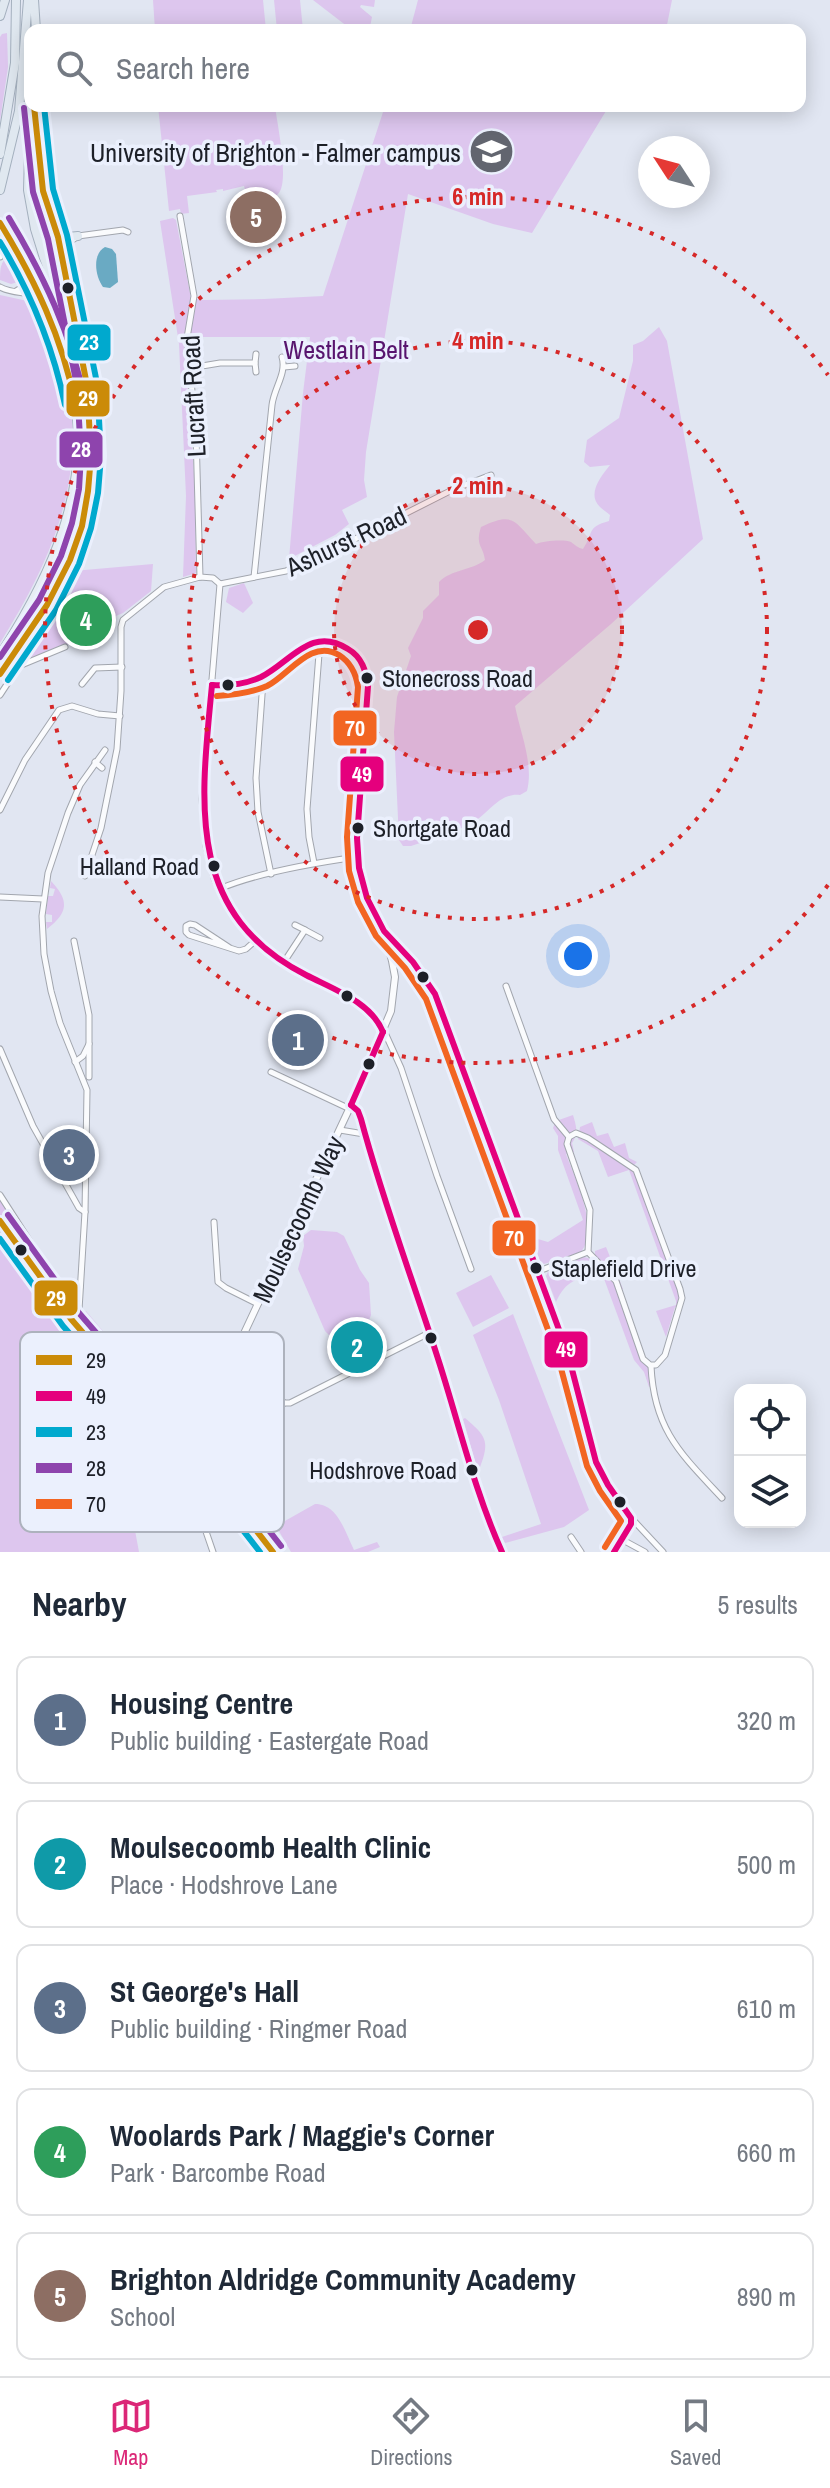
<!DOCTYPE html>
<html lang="en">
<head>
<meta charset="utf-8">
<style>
  :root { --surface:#fff; --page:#f2f2f3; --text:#1f2937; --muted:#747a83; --line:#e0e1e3; --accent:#db2777 }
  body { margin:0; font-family:"Archivo Narrow",sans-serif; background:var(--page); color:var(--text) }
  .controls { position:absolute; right:24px; bottom:24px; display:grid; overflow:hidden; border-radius:16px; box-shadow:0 4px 20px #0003 }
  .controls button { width:72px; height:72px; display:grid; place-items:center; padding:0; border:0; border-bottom:2px solid var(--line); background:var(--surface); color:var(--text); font:40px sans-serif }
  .compass { position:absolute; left:638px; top:136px; width:72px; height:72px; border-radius:50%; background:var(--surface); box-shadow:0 4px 20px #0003; rotate:306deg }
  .you { position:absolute; left:578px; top:956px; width:28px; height:28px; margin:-20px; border:6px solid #fff; border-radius:50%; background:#1a73e8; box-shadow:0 0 0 12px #1a73e833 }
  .badge { display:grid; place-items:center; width:52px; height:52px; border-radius:50%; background:var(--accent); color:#fff; font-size:26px; font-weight:700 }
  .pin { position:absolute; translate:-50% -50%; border:4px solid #fff; box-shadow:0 2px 8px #0006 }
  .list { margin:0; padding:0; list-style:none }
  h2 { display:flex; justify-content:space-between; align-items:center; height:104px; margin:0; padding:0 32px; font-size:34px }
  h2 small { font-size:26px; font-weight:400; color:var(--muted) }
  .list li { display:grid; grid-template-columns:52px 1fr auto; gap:24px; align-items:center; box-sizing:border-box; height:128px; margin:0 16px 16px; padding:0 16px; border:2px solid var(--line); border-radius:16px }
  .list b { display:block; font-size:30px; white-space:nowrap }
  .list p { margin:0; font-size:26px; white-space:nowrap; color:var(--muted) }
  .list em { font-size:26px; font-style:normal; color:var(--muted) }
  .icon { flex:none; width:44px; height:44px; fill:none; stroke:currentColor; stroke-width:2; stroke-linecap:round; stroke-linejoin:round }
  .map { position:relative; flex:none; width:830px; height:1552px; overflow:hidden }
  .search { position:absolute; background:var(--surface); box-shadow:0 4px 20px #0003; left:24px; right:24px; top:24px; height:88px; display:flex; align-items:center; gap:20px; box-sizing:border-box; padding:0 28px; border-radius:16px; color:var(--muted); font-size:30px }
  .sheet { height:824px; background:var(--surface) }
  nav { display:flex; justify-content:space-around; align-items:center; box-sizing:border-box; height:112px; border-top:2px solid var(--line); background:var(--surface); font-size:22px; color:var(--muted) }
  nav a { display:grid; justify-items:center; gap:4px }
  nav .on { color:var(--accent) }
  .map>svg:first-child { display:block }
  .green { fill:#ddc6ee }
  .water { fill:#6aaac3 }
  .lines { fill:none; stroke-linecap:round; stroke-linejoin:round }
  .minor-casing { stroke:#a2a6ae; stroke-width:7 }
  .tertiary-casing { stroke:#a2a6ae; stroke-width:8 }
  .primary-casing { stroke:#a4b0be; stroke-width:9 }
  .trunk-casing { stroke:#a4b0be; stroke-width:10 }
  .minor { stroke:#fafbfd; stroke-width:5 }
  .tertiary { stroke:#fafbfd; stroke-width:6 }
  .primary { stroke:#e7edf4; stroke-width:7 }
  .trunk { stroke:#e0e8f0; stroke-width:8 }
  .trunk-bridge-casing { stroke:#a4b0be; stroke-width:10; stroke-linecap:butt }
  .trunk-bridge { stroke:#e0e8f0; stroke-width:8 }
  .bus-1-casing { stroke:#ebf0fd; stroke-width:12 }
  .bus-2-casing { stroke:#ebf0fd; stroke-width:12 }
  .bus-3-casing { stroke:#ebf0fd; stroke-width:12 }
  .bus-4-casing { stroke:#ebf0fd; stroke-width:12 }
  .bus-5-casing { stroke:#ebf0fd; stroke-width:12 }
  .bus-1 { stroke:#cb8b08; stroke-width:6 }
  .bus-2 { stroke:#e5007d; stroke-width:6 }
  .bus-3 { stroke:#00a9ce; stroke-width:6 }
  .bus-4 { stroke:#8e44ad; stroke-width:6 }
  .bus-5 { stroke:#f26522; stroke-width:6 }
  .ring { fill:none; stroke:#d62828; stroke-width:4; stroke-dasharray:4 8 }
  .bus-dot { fill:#1d2028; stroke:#ebf0fd; stroke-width:3 }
  .labels { text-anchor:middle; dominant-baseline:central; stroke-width:7; stroke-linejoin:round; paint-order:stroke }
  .bus-label { font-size:24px; fill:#1d2028; stroke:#ebf0fd; text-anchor:start }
  .poi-label { font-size:26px; fill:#1d2028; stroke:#ebf0fd; text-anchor:end }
  .park-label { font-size:26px; fill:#58156e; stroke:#ebf0fd }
  .street-label { font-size:26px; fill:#1d2028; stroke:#ebf0fd }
  .key { fill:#ebf0fd; stroke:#adb2bd; stroke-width:2 }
  .key-label { font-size:22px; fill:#1d2028 }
  .centre { fill:#d62828; stroke:#ebf0fd; stroke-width:4 }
  .ring-label { font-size:24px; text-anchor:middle; font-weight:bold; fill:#d62828; stroke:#ebf0fd; stroke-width:7; stroke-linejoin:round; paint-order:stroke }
  .line-badge { stroke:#ebf0fd; stroke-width:3 }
  .badge-label { font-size:22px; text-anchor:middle; font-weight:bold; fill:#fff }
</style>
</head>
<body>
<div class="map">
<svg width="830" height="1552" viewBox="0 0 830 1552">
  <rect width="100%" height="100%" fill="#e1e6f2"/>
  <g class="green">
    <polygon points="153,0 263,0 266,30 155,30"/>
    <polygon points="274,0 300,0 303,30 277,30"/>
    <polygon points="313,0 375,0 374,7 361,5 360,7 372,17 370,27 374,30 352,30"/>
    <polygon points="418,0 672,0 666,30 410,30"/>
    <polygon points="7,33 8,67 0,121 0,37 2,34"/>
    <path d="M158,106H275C277,123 290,183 278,194C271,202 251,201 241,203L240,195L246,193L244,186L223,191V189L216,190L217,192L187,196L189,213L181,214L180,209L169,211Z"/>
    <polygon points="385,106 609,106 532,233 493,224 408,194 366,452 364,480 367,497 342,510 349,524 335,535 289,559 303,393 310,337 184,337 195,489 196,573 183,577 186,496 179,344 160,221 173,218 176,220 191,298 204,300 264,299 323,296"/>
    <path d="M9,257L15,263L23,277L18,282L11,284L0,280C0,271 0,260 9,257Z"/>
    <path d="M0,295L32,302C36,312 39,322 44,331C50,342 59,352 63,363C68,380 70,400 72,418C78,502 43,574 0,643Z"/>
    <path d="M659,327L667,341L703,539L611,624L515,706C520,732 534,764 527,791L520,795C500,792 487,815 472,823C453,833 431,839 411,846H403L399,840L394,732L397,697L411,656L408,648L423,618V611L439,595V582C452,569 471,571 485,560C483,545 475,546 481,527C514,511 514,521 536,544C544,541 563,539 571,542C575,545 578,548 583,549C594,533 586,527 609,521L610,515C607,512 603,510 600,507C586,494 602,475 610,465L590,467L584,462L587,440L619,418L633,361V345L643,341Z"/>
    <polygon points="153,564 151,591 123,613 75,633 93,629 95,635 16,663 11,672 10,669 51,610 73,571"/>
    <polygon points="244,583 253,603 243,613 226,602 229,588"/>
    <path d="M51,881C70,901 68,913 47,929L46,922H52V915L46,914L48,896H53L55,889L50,888Z"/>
    <path d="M573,1115C576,1125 579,1134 572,1143L574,1152L566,1154C575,1179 600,1229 581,1252L544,1264L540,1261L531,1237L548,1242L583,1220L558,1150V1136L553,1128L556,1121Z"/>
    <polygon points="592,1122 597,1136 608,1133 614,1147 625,1143 629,1158 637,1162 631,1168 635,1171 681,1297 678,1307 675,1307 666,1337 656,1311 676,1305 676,1301 629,1170 608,1177 598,1151 578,1139 580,1127"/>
    <path d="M0,1199L17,1227L13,1230L28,1251L36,1267L52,1287L55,1285L59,1288L75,1293L76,1299L68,1306L76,1316L86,1311L129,1362L130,1378L103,1348L82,1359C87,1381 70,1386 74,1408C78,1424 93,1431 101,1445C104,1451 102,1457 103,1464L108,1468L114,1469L134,1525L139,1552H0Z"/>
    <polygon points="311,1230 337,1232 344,1236 360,1270 369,1283 371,1315 369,1320 337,1336 330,1336 325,1331 298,1269 304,1246 303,1236"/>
    <path d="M606,1247L623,1289L616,1290L640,1358L643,1363L650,1368L651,1386L649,1387L644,1372L634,1360L603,1276L598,1271C576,1280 566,1280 556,1302L546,1276L549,1270L584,1257L591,1259L600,1269L604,1266L595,1256V1251Z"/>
    <polygon points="491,1275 509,1308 473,1327 456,1293"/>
    <polygon points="513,1314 589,1510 564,1527 505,1543 502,1537 541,1524 499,1400 473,1335"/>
    <path d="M465,1418C486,1436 490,1441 480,1467L477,1468L463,1419Z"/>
    <path d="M315,1504C338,1504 345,1532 354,1550L377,1542L380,1547L368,1552H291L276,1526Z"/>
  </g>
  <path class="water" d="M105,247L112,249L116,254L118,282L110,288L103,287C95,276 92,254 105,247Z"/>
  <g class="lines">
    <defs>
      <g id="minor">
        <polyline points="180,216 194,296 187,338 196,434 200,577"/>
        <polyline points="0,244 0,257"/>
        <path d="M0,287C15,295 27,290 43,299"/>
        <polyline points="16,291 24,286 67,244 78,236 123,230 128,232"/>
        <polyline points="255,363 256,372"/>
        <polyline points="284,367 295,366"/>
        <polyline points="190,368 220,363 255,363 256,354"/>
        <path d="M254,577L272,405C274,388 287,373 282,357"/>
        <polyline points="220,584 202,799 206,846 214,878 223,898 237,919 269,952 299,971 351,998 381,1024 401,1068 437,1176 471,1269"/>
        <polyline points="262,677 263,681 256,778 258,812 271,874"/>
        <polyline points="82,684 95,668 122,667"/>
        <polyline points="0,695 19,666 65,647"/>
        <polyline points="95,762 102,768"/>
        <polyline points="0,810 25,760 59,710 72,706 98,714 120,716"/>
        <polyline points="314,863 309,837 307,809 320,641"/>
        <polyline points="85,876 101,828 117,749 121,691 121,627 123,620 164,587 200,577 213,578 220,584 286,571 338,547 341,541 349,542 452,490 491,475"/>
        <path d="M219,889C259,872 314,863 357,857"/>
        <polyline points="0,897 43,899"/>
        <polyline points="295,925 305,930"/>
        <polyline points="384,932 413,962 435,994 539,1271 568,1354 596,1462 608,1485 632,1521 635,1522 663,1552"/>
        <polyline points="74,941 89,1015 89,1077"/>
        <polyline points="230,948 195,925 190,924 186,926 186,932 189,935 239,951 246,949 256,940"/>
        <polyline points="284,962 305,930 320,938"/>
        <polyline points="506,986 554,1119 569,1137"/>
        <polyline points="0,1049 33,1126 79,1208 85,1212"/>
        <polyline points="75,1062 83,1056 89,1044"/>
        <polyline points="271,1072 350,1109"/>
        <path d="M351,1105L358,1111L361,1119C382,1203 414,1283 440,1365C460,1427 473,1493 502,1552"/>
        <polyline points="340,1130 364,1134"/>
        <polygon points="576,1133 588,1138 636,1170 680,1289 682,1298 665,1355 656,1365 650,1365 643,1359 616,1281 588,1252 590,1210 567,1144 569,1137"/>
        <polyline points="0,1195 56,1282 64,1287 80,1287"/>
        <polyline points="214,1222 218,1282 226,1288 258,1304"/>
        <polyline points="539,1271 588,1252"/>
        <polyline points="79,1310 123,1361"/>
        <polyline points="63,1325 79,1310 85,1212 87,1090 60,1023 51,991 44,954 42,916 48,873 68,813 80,785 105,750"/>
        <polyline points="234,1355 242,1359 284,1403"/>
        <path d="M651,1366C654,1430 681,1454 722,1498"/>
        <polyline points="222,1381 234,1387 246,1400"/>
        <polyline points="239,1476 221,1453 221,1444 226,1437 277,1411 284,1403 290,1403 429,1333"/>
        <polyline points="195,1511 202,1520 213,1552"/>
        <polyline points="571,1537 581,1552"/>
        <polyline points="621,1539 645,1552"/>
        <polyline points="614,1552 632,1521"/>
      </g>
      <g id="tertiary">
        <path d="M179,1454C188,1444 191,1432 201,1424"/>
        <path d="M185,1460C197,1448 199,1436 203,1421L351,1105L391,1011L395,977L392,961L384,931L363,887L356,851L368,686C367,671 362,658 349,649C311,622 291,664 261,677C247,684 227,686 212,685"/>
      </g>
      <g id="primary">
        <path d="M0,654C50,577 92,488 73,394C65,353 48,316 33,277"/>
        <path d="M0,674C21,644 44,614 61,582C93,517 97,441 86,371C79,331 66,291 59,251"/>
        <polyline points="0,1221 32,1268 71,1319 131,1388 203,1462 273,1552"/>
        <path d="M0,1236C30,1282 62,1328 98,1369C153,1431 215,1484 262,1552"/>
      </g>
      <g id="trunk">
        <polyline points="34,0 36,30"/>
        <polyline points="0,16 5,0"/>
        <polyline points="32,106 30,115 28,190 35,229 44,258"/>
        <polyline points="34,107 42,188 56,232 59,251"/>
        <polyline points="0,154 15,63 16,0"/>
        <polyline points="0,190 19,111 28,0"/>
        <polyline points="0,223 33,277"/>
        <polyline points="56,232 68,237 78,236"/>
        <polyline points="49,272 68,332 91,438"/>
      </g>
    </defs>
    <use href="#minor" class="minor-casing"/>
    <use href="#tertiary" class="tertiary-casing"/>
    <use href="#primary" class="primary-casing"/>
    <use href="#trunk" class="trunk-casing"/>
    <use href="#minor" class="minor"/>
    <use href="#tertiary" class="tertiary"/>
    <use href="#primary" class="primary"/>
    <use href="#trunk" class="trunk"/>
    <defs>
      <polyline id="trunk-bridge" points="44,258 49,272"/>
    </defs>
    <use href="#trunk-bridge" class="trunk-bridge-casing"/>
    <use href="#trunk-bridge" class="trunk-bridge"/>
    <defs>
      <g id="bus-1">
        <path d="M0,223C35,280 62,337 75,403"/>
        <polyline points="0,674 47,605 70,560 82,526 88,491 91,456 87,385 58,237 43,191 34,106"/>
        <polyline points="0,1221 71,1319 131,1388 203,1462 273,1552"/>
      </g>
      <g id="bus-2">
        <path d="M212,685C229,686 246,684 261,677C291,662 311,625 348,649C362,657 366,671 368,686L357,838L359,868L367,898L384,931L413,962L435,994L568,1354L596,1462L608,1485L631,1518V1524L614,1552"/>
        <path d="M212,685C201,800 184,913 306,975C333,989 371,1002 383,1032"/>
        <path d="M351,1105L358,1111L361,1119C383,1202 414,1283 440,1365C460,1428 475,1492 502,1552"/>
        <polyline points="351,1105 383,1032"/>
      </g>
      <g id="bus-3">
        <path d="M0,242C31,293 53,347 65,405"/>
        <polyline points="8,680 56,610 79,564 91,528 98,493 101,456 97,383 67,235 53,189 44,106"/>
        <polyline points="0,1239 63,1326 124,1395 195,1469 260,1552"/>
      </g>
      <g id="bus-4">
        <path d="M9,218C44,276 71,334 85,401"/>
        <polyline points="0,657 39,600 61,556 72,523 79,489 81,455 77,386 48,239 33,192 24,108"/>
        <polyline points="8,1215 79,1313 138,1381 211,1456 281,1546"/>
      </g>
      <path id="bus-5" d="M217,696C234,695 251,693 267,686C289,675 311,638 339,655C350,662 356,673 358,687L347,837L349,871L358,902L376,936L405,968L426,999L558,1357L587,1466L600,1491L621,1521L605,1547"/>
    </defs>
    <use href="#bus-1" class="bus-1-casing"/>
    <use href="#bus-2" class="bus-2-casing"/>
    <use href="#bus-3" class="bus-3-casing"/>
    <use href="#bus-4" class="bus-4-casing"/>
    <use href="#bus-5" class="bus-5-casing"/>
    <use href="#bus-1" class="bus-1"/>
    <use href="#bus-2" class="bus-2"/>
    <use href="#bus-3" class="bus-3"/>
    <use href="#bus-4" class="bus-4"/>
    <use href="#bus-5" class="bus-5"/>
  </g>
  <circle cx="478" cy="630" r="144" fill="#d62828" fill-opacity=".12"/>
  <g class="ring">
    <circle cx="478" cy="630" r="144"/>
    <circle cx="478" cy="630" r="289"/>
    <path d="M828 885A433 433 0 1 1 828 375"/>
  </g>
  <defs>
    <symbol id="university-disc" viewBox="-11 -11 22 22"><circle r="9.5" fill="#62656f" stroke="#ebf0fd"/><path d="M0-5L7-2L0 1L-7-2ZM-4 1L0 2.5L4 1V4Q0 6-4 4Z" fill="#fff"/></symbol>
  </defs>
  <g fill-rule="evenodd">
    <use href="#university-disc" x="466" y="126" width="51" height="51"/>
  </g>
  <g class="bus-dot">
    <circle cx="68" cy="288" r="7"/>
    <circle cx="367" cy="678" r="7"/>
    <circle cx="228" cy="685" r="7"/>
    <circle cx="358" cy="828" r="7"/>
    <circle cx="214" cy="866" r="7"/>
    <circle cx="423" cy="977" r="7"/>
    <circle cx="347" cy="996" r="7"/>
    <circle cx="369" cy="1064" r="7"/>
    <circle cx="21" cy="1250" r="7"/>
    <circle cx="536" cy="1268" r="7"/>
    <circle cx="431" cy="1338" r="7"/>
    <circle cx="472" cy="1470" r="7"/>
    <circle cx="620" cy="1502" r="7"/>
  </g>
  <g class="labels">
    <g class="bus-label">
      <text x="382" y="678">Stonecross Road</text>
      <text x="373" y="828">Shortgate Road</text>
      <text x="199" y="866" text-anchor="end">Halland Road</text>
      <text x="551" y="1268">Staplefield Drive</text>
      <text x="457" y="1470" text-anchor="end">Hodshrove Road</text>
    </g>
    <g class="poi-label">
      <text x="461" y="152">University of Brighton - Falmer campus</text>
    </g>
    <g class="park-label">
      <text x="346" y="349">Westlain Belt</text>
    </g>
    <g class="street-label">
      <text transform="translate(193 396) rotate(-93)">Lucraft Road</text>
      <text transform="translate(346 541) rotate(-25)">Ashurst Road</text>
      <text transform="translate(298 1219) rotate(-65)">Moulsecoomb Way</text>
    </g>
  </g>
  <rect x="20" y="1332" width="264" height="200" rx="12" class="key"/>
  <rect x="36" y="1355" width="36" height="10" fill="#cb8b08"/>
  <rect x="36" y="1391" width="36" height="10" fill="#e5007d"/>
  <rect x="36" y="1427" width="36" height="10" fill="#00a9ce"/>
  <rect x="36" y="1463" width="36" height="10" fill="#8e44ad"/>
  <rect x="36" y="1499" width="36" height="10" fill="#f26522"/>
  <g class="key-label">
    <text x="86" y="1368">29</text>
    <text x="86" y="1404">49</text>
    <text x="86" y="1440">23</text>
    <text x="86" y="1476">28</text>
    <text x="86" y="1512">70</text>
  </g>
  <circle cx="478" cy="630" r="12" class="centre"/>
  <g class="ring-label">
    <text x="478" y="205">6 min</text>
    <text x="478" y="349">4 min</text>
    <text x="478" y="494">2 min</text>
  </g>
  <g class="line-badge">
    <rect x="66" y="323" width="46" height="39" rx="8" fill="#00a9ce"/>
    <rect x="65" y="379" width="46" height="39" rx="8" fill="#cb8b08"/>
    <rect x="58" y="430" width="46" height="39" rx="8" fill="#8e44ad"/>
    <rect x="332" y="709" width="46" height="38" rx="8" fill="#f26522"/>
    <rect x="339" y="755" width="46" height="38" rx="8" fill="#e5007d"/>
    <rect x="491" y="1219" width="46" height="38" rx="8" fill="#f26522"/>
    <rect x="33" y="1279" width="46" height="38" rx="8" fill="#cb8b08"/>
    <rect x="543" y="1330" width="46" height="39" rx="8" fill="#e5007d"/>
  </g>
  <g class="badge-label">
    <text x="89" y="350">23</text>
    <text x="88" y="406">29</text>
    <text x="81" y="457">28</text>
    <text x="355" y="736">70</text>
    <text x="362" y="782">49</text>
    <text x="514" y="1246">70</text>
    <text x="56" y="1306">29</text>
    <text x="566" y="1357">49</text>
  </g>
</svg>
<div class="controls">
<button><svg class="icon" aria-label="locate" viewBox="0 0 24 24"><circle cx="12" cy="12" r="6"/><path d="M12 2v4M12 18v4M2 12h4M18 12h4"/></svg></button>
<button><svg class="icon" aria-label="layers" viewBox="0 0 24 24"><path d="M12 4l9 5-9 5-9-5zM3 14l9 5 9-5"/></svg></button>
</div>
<svg class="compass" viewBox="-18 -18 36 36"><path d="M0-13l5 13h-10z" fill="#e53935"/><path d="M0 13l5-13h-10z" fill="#747a83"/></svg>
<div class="you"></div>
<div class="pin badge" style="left:298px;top:1040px;background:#5c6f8a">1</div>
<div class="pin badge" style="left:357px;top:1347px;background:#0f9aa8">2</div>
<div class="pin badge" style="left:69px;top:1155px;background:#5c6f8a">3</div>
<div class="pin badge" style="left:86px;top:620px;background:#2e9e5b">4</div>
<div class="pin badge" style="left:256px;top:217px;background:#8d6e63">5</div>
<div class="search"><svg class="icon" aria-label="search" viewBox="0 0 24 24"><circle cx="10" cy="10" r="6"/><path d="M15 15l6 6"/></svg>Search here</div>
</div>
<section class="sheet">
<h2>Nearby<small>5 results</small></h2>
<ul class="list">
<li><span class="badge" style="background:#5c6f8a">1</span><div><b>Housing Centre</b><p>Public building · Eastergate Road</p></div><em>320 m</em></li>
<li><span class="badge" style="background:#0f9aa8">2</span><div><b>Moulsecoomb Health Clinic</b><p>Place · Hodshrove Lane</p></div><em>500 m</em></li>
<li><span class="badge" style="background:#5c6f8a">3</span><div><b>St George's Hall</b><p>Public building · Ringmer Road</p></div><em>610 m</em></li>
<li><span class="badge" style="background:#2e9e5b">4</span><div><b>Woolards Park / Maggie's Corner</b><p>Park · Barcombe Road</p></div><em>660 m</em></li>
<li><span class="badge" style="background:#8d6e63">5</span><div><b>Brighton Aldridge Community Academy</b><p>School</p></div><em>890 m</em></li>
</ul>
</section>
<nav>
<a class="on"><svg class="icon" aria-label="map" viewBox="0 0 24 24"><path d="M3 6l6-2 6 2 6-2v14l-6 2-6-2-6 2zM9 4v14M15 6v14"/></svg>Map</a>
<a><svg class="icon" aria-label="directions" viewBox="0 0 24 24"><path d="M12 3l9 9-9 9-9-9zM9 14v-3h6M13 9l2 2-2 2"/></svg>Directions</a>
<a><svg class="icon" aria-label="saved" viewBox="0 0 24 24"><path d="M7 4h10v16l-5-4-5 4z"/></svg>Saved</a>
</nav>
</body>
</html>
